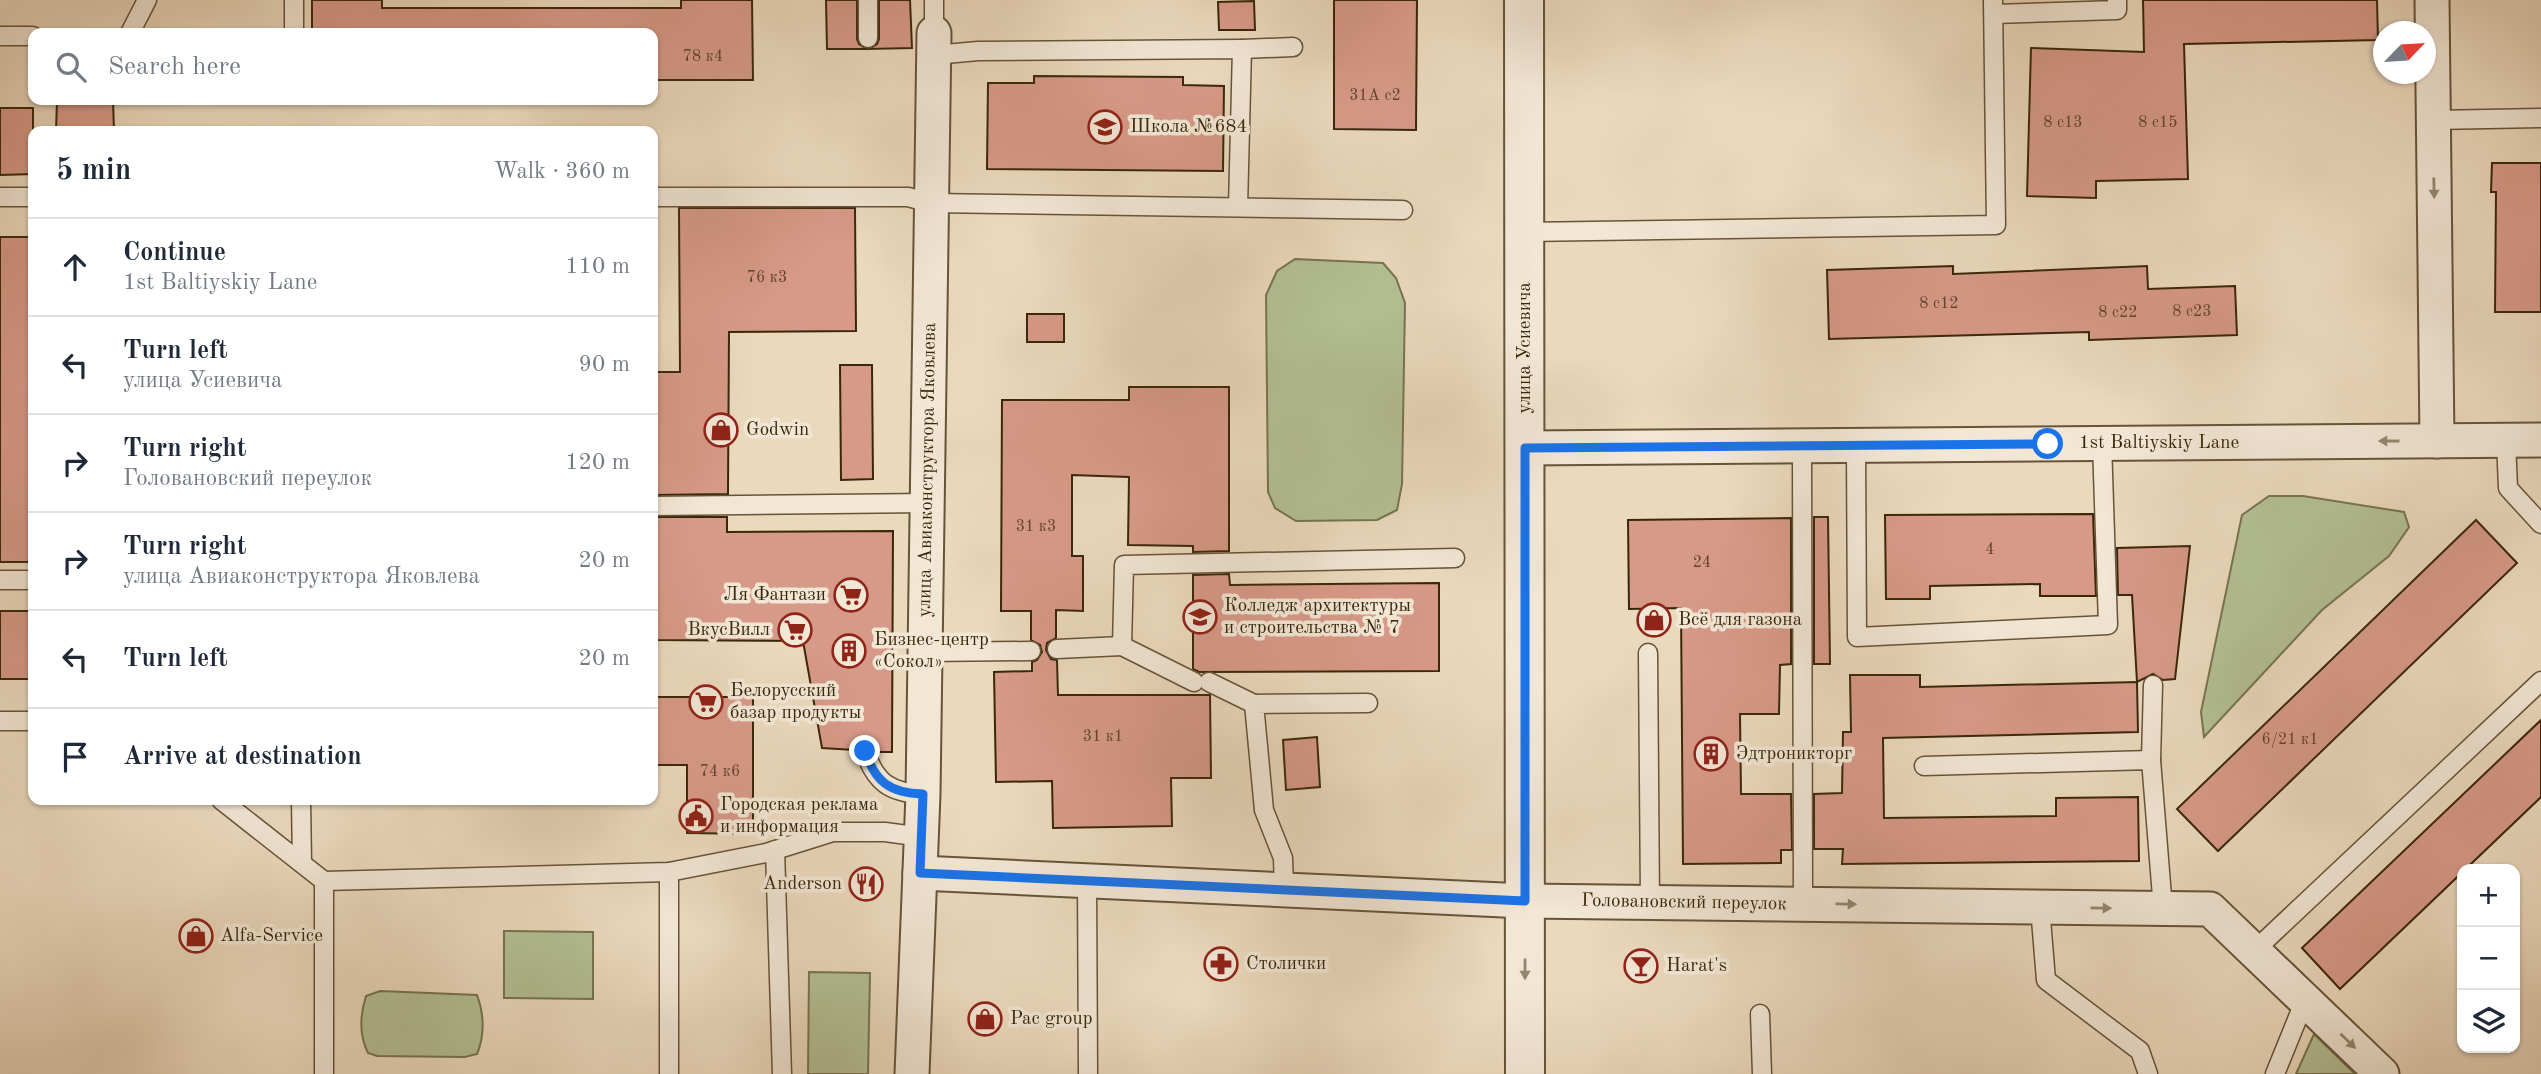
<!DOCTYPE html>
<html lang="en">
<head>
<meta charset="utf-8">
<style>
  :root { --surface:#fff; --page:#f2f2f3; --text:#1f2937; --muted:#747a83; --line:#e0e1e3 }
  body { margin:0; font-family:"Old Standard TT",serif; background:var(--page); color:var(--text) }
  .controls { position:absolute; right:21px; bottom:21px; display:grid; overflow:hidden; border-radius:14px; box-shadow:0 2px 5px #0004 }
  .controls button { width:63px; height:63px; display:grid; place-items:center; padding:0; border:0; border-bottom:2px solid var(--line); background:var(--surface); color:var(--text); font:35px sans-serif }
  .compass { position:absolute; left:2373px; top:21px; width:63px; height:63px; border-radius:50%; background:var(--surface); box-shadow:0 2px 5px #0004; rotate:65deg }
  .stop { position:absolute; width:21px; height:21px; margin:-16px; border:5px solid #1a73e8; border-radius:50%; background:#fff }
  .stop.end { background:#1a73e8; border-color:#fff; box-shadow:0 2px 7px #0008 }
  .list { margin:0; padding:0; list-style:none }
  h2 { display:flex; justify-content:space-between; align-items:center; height:91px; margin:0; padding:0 28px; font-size:30px }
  h2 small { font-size:23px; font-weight:400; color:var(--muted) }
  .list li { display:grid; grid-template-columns:46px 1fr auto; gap:21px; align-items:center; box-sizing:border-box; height:98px; padding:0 28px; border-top:2px solid var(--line) }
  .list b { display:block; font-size:26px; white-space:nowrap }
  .list p { margin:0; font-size:23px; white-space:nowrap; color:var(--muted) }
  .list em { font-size:23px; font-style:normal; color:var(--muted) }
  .icon { flex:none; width:38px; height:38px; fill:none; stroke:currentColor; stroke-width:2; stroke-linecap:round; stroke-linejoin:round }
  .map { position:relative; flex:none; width:2541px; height:1074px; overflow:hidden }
  .search { position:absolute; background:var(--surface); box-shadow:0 2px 5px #0004; left:28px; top:28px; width:630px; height:77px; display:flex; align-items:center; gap:18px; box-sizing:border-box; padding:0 24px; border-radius:14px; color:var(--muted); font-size:26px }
  .panel { position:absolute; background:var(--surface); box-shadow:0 2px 5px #0004; left:28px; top:126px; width:630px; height:679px; border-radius:14px }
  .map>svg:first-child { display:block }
  .green { fill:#b3c095; stroke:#767450; stroke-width:2 }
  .building { fill:#d79988; stroke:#3a270a; stroke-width:2 }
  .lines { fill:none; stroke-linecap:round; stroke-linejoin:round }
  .service-casing { stroke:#665437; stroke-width:21 }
  .minor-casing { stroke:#665437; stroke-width:37 }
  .tertiary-casing { stroke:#665437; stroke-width:42 }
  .service { stroke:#f2e6d5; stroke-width:18 }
  .minor { stroke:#f2e6d5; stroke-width:33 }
  .tertiary { stroke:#f2e6d5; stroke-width:38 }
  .oneway { fill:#968670 }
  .route { stroke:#1a73e8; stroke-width:9 }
  .labels { text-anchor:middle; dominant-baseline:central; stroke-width:7; stroke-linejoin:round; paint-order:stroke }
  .number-label { font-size:16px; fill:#61442a }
  .poi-label { font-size:19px; fill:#3a270a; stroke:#f2e6d5; text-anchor:start }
  .street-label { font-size:19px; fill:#3a270a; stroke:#f2e6d5 }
</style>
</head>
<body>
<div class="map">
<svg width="2541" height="1074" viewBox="0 0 2541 1074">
  <rect width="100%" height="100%" fill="#ebd9be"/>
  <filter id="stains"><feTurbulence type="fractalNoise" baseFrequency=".00286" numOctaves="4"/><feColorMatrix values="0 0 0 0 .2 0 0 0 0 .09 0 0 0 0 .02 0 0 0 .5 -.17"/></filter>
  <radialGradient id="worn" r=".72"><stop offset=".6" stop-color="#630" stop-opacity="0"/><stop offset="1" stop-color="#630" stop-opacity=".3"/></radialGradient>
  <g class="green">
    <polygon points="1295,259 1383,263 1396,278 1405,303 1402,484 1397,510 1377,520 1296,521 1275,508 1268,492 1266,295 1277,271"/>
    <polygon points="2269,496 2303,496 2404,512 2409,527 2389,556 2322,610 2204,737 2201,712 2242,515"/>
    <polygon points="504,931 593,932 593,999 504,998"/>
    <polygon points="809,972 870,973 868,1074 808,1074"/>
    <path d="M380,991L477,995C484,1013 485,1035 477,1054L465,1057L377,1056L368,1053C359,1035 360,1015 366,996Z"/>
    <polygon points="2314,1034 2355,1074 2296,1074"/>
  </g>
  <g class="building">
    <polygon points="312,0 382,0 382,8 681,8 681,0 752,0 753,80 653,80 653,33 312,33"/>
    <polygon points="826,0 857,0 857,39 859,44 867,49 827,49"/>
    <polygon points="879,0 910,0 912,48 869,49 877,44 879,39"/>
    <polygon points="1334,0 1417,0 1416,130 1334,129"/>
    <polygon points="2143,0 2377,0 2378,40 2184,44 2188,179 2096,181 2096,198 2027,196 2031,48 2144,52"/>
    <polygon points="1254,1 1255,30 1219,30 1218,2"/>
    <polygon points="1034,76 1183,77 1183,85 1224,86 1223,171 987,169 988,83 1034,83"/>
    <polygon points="57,100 113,100 114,131 56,131"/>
    <polygon points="0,108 33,108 33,174 0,175"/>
    <polygon points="2492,163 2541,163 2541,312 2495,312 2496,192 2491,192"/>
    <polygon points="679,208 855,208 856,331 729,332 728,494 653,495 653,372 680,372"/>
    <rect x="0" y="237" width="33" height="325"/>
    <polygon points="1953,266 1953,274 2147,266 2148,289 2235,286 2237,335 2089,340 2089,332 1829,339 1827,270"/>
    <rect x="1027" y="314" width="37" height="28"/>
    <polygon points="840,365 872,365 873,479 841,480"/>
    <polygon points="1129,387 1229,387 1229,551 1193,552 1193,546 1128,545 1129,477 1072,475 1072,556 1083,556 1083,611 1056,610 1056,638 1047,643 1046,650 1051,659 1057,660 1058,695 1210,695 1211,778 1171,778 1172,826 1053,828 1052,781 996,782 994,672 1032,671 1032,662 1037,660 1042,652 1040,645 1031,640 1031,611 1001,611 1002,400 1129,400"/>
    <polygon points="2093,514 2096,596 2040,596 2040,584 1930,586 1930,599 1886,599 1885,515"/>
    <polygon points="653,517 727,517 727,532 893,531 892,752 877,752 873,743 866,740 857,743 854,750 822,748 803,641 653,640"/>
    <polygon points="1814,517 1828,517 1830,664 1814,664"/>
    <polygon points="1791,518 1791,664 1780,665 1779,714 1740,714 1741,794 1791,794 1792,850 1781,850 1781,863 1683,864 1681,608 1629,609 1628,520"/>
    <polygon points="2476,520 2517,563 2218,851 2177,809"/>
    <polygon points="2190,546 2175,679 2163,680 2153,674 2137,682 2132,595 2118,595 2117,548"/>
    <polygon points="1229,574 1230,585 1439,583 1439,671 1199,672 1193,669 1193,575"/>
    <rect x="0" y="611" width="33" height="68"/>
    <polygon points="1850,675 1920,675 1920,687 2137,682 2138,732 1883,738 1884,818 2056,816 2056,798 2138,797 2139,861 1842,864 1843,849 1814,849 1814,794 1842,793 1843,732 1851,732"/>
    <polygon points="653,697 753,697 753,834 687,833 687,765 653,765"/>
    <polygon points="2541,720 2541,797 2340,989 2302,948"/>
    <polygon points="1317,737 1320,787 1286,790 1283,740"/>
  </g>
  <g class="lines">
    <defs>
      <g id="service">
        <polyline points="868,0 868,38"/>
        <polyline points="1994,14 2117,10 2117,0"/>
        <polyline points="130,33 147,0"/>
        <polyline points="294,33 294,0"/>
        <polyline points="934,33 934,0"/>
        <polyline points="0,36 33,36"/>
        <polyline points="1242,49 1293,47"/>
        <polyline points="934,55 978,51 1242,49 1238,207"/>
        <polyline points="2434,120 2541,118"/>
        <polyline points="0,197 33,197"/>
        <polyline points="653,197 908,197 931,203 1403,210"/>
        <polyline points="1525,232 1996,225 1993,0"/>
        <polyline points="2506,440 2508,488 2541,524"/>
        <polyline points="1856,445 1857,637 2108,625 2102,443"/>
        <polyline points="1802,446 1803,904"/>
        <polyline points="653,506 927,503"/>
        <polyline points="0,580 33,580"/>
        <polyline points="1122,646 1194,682"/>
        <polyline points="1057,649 1122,646 1124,565 1455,558"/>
        <polyline points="925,652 1031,651"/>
        <polyline points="1648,653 1650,902"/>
        <polyline points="1209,682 1254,704"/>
        <polyline points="0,721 33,721"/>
        <path d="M865,751C875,782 890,793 923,794"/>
        <polyline points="2151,760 2153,685"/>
        <polyline points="1924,766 2151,760 2163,909"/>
        <polyline points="221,800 324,881 669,872 766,853 833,832 885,832 922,837"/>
        <polyline points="301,800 302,863"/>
        <polyline points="775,850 782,1074"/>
        <polyline points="669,872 669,1074"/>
        <polyline points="1087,880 1088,1074"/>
        <polyline points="324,881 324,1074"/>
        <polyline points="1284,890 1283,858 1264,810 1254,704 1368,703"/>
        <polyline points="2040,907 2046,980 2140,1051 2148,1074"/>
        <polyline points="2254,951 2541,681"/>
        <polyline points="1760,1014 1762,1074"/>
        <polyline points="2275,1074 2305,1000"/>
      </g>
      <g id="minor">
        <polyline points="2432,0 2437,441"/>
        <polyline points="1525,448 2541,440"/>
        <polyline points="920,873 1525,901 2210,909 2382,1074"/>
        <polyline points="912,1074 923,794 934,33"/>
      </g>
      <polyline id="tertiary" points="1524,0 1525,1074"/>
    </defs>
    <use href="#service" class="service-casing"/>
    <use href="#minor" class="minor-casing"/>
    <use href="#tertiary" class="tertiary-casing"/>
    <use href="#service" class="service"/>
    <use href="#minor" class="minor"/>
    <use href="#tertiary" class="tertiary"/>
  </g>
  <defs><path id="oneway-solid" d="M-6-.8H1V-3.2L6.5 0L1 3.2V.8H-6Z" transform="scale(1.75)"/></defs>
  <g class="oneway">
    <use href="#oneway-solid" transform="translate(2434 188) rotate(89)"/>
    <use href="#oneway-solid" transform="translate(2389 441) rotate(180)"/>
    <use href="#oneway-solid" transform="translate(1846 904) rotate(1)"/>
    <use href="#oneway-solid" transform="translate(2101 908) rotate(1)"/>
    <use href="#oneway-solid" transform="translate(1525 969) rotate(90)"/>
    <use href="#oneway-solid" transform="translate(2348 1041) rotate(44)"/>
  </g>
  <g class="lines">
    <path class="route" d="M865,751C875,782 890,793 923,794L920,873L1525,901V448L2048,444"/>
  </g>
  <defs>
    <symbol id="school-ring" viewBox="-11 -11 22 22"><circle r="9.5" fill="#f2e6d5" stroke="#8f2418" stroke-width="1.5"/><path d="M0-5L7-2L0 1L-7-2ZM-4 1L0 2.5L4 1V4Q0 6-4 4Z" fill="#8f2418"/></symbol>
    <symbol id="shop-ring" viewBox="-11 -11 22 22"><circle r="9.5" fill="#f2e6d5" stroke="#8f2418" stroke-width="1.5"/><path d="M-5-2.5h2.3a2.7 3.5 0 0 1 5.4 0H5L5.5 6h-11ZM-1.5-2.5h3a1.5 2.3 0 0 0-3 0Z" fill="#8f2418"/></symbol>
    <symbol id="supermarket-ring" viewBox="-11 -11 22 22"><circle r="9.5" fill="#f2e6d5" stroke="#8f2418" stroke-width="1.5"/><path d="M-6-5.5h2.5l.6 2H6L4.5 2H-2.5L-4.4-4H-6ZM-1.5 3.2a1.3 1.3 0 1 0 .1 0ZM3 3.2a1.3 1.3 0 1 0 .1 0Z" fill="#8f2418"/></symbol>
    <symbol id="university-ring" viewBox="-11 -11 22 22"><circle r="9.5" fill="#f2e6d5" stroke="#8f2418" stroke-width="1.5"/><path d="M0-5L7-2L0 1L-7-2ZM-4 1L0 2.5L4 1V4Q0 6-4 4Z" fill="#8f2418"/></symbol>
    <symbol id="building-ring" viewBox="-11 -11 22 22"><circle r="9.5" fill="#f2e6d5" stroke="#8f2418" stroke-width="1.5"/><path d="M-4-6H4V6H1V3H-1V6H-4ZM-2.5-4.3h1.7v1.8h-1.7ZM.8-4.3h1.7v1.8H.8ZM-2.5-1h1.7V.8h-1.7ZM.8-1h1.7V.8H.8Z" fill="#8f2418"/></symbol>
    <symbol id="civic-ring" viewBox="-11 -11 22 22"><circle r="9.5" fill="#f2e6d5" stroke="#8f2418" stroke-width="1.5"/><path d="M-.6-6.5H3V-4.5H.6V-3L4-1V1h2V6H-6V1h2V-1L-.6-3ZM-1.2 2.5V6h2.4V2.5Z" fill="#8f2418"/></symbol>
    <symbol id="restaurant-ring" viewBox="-11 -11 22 22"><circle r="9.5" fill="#f2e6d5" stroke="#8f2418" stroke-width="1.5"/><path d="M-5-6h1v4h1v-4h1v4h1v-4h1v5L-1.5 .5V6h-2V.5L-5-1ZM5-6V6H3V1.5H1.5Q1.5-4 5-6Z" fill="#8f2418"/></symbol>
    <symbol id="pharmacy-ring" viewBox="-11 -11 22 22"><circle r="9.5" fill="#f2e6d5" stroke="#8f2418" stroke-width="1.5"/><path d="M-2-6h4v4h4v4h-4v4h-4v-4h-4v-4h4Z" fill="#8f2418"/></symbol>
    <symbol id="bar-ring" viewBox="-11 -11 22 22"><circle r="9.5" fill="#f2e6d5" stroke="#8f2418" stroke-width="1.5"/><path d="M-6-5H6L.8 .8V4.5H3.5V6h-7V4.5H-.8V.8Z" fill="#8f2418"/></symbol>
  </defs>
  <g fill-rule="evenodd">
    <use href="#school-ring" x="1086" y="108" width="38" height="38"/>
    <use href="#shop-ring" x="702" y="411" width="38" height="38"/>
    <use href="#supermarket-ring" x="832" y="576" width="38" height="38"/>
    <use href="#university-ring" x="1181" y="598" width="38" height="38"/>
    <use href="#shop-ring" x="1635" y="601" width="38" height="38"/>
    <use href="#supermarket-ring" x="776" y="611" width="38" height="38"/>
    <use href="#building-ring" x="830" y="632" width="38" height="38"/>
    <use href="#supermarket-ring" x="687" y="683" width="38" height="38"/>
    <use href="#building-ring" x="1692" y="735" width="38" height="38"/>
    <use href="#civic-ring" x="677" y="797" width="38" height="38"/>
    <use href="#restaurant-ring" x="847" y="865" width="38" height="38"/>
    <use href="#shop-ring" x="177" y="917" width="38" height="38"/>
    <use href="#pharmacy-ring" x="1202" y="945" width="38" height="38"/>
    <use href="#bar-ring" x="1622" y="947" width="38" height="38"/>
    <use href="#shop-ring" x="966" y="1000" width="38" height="38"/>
  </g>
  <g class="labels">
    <g class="number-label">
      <text x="703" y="57">78 к4</text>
      <text x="1375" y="96">31А с2</text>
      <text x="2063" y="123">8 с13</text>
      <text x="2158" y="123">8 с15</text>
      <text x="767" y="278">76 к3</text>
      <text x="1939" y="304">8 с12</text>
      <text x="2192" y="312">8 с23</text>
      <text x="2118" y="313">8 с22</text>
      <text x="1036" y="527">31 к3</text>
      <text x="1990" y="550">4</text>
      <text x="1702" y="563">24</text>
      <text x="1103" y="737">31 к1</text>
      <text x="2290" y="740">6/21 к1</text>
      <text x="720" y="772">74 к6</text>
    </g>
    <g class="poi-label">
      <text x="1130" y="127">Школа №684</text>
      <text x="746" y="430">Godwin</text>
      <text x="826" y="595" text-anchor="end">Ля Фантази</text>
      <text x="1224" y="606">Колледж архитектуры<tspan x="1224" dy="22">и строительства № 7</tspan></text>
      <text x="1678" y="620">Всё для газона</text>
      <text x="770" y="630" text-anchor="end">ВкусВилл</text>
      <text x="874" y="640">Бизнес-центр<tspan x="874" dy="22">«Сокол»</tspan></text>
      <text x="730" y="691">Белорусский<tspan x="730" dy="22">базар продукты</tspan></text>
      <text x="1736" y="754">Эдтроникторг</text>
      <text x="720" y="805">Городская реклама<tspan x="720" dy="22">и информация</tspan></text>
      <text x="842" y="884" text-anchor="end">Anderson</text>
      <text x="220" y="936">Alfa-Service</text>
      <text x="1246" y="964">Столички</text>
      <text x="1666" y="966">Harat's</text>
      <text x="1010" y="1019">Pac group</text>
    </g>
    <g class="street-label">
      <text transform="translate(1525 348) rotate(-90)">улица Усиевича</text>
      <text x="2159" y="443">1st Baltiyskiy Lane</text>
      <text transform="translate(928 470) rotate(-89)">улица Авиаконструктора Яковлева</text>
      <text transform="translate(1684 903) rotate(1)">Головановский переулок</text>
    </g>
  </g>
  <rect width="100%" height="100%" filter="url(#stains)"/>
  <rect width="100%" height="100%" fill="url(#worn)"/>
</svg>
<div class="controls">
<button>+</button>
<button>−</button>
<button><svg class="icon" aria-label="layers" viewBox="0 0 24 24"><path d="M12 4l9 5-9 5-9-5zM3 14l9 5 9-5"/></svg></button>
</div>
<svg class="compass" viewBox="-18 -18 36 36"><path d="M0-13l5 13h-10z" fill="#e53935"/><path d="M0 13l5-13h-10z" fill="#747a83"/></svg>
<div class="stop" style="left:2048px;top:444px"></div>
<div class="stop end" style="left:865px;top:751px"></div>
<div class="search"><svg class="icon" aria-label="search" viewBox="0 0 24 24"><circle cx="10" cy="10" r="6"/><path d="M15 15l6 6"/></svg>Search here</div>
<section class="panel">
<h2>5 min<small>Walk · 360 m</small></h2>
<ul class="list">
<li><svg class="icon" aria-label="ahead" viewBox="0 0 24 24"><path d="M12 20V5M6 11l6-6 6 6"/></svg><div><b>Continue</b><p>1st Baltiyskiy Lane</p></div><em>110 m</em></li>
<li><svg class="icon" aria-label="left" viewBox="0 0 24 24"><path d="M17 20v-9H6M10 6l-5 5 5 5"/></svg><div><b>Turn left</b><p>улица Усиевича</p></div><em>90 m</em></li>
<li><svg class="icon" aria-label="right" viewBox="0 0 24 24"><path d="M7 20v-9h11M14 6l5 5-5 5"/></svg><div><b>Turn right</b><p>Головановский переулок</p></div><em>120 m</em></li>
<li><svg class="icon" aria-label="right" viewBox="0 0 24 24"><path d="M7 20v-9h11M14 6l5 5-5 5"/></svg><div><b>Turn right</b><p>улица Авиаконструктора Яковлева</p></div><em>20 m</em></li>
<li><svg class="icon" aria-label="left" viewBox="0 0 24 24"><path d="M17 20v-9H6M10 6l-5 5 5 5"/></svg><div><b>Turn left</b></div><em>20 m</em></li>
<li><svg class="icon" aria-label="arrive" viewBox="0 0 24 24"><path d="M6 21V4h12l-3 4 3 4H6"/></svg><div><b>Arrive at destination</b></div></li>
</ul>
</section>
</div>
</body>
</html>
